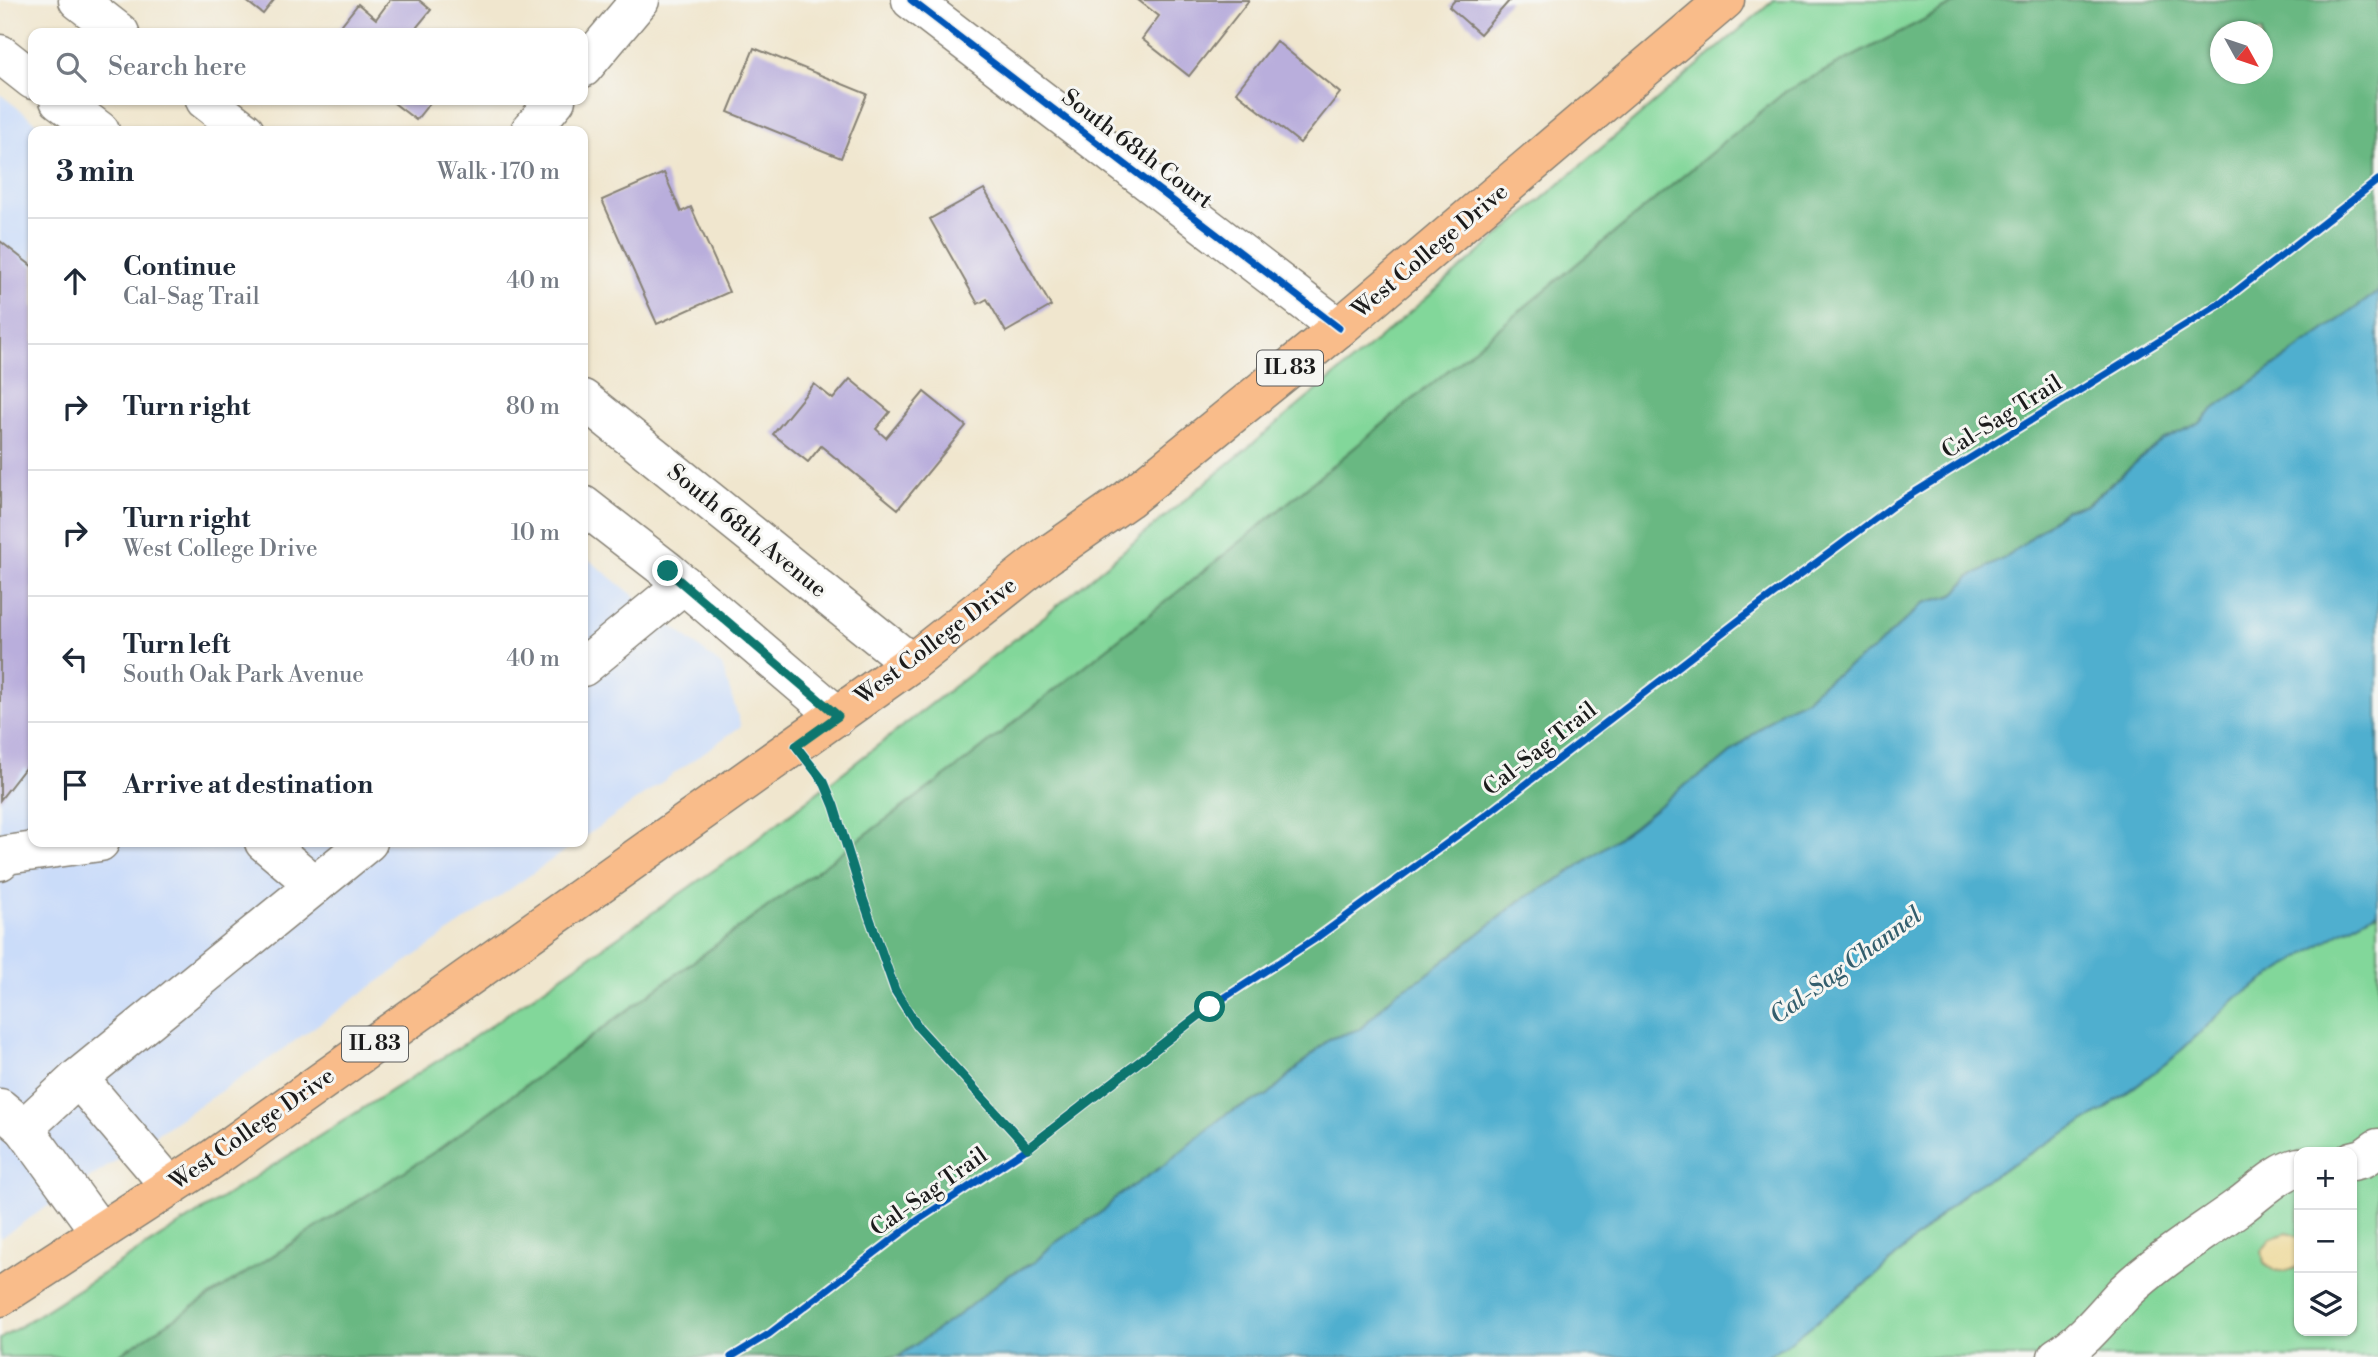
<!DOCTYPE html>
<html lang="en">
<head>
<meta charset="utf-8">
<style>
  :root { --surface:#fff; --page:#f6f6f7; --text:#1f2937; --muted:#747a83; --line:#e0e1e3 }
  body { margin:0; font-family:"Libre Bodoni",serif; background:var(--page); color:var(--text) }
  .controls { position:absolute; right:21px; bottom:21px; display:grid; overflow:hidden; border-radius:14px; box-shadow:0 2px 5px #0004 }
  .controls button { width:63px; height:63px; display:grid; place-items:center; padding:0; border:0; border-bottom:2px solid var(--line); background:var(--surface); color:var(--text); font:35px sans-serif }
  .compass { position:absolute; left:2210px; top:21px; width:63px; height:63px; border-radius:50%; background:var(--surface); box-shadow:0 2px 5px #0004; rotate:130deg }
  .stop { position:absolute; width:21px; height:21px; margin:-16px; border:5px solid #0f766e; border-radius:50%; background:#fff }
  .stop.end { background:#0f766e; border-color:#fff; box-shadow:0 2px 7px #0008 }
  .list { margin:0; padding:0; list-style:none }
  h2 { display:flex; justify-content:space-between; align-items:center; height:91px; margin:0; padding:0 28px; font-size:30px }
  h2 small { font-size:23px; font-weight:400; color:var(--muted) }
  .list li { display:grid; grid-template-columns:46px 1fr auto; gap:21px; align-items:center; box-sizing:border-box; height:126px; padding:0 28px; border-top:2px solid var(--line) }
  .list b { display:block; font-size:26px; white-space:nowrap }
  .list p { margin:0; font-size:23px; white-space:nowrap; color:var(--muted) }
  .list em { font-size:23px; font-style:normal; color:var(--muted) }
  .icon { flex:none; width:38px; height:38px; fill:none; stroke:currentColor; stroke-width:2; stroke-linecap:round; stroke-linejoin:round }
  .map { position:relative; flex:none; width:2378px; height:1357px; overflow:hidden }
  .search { position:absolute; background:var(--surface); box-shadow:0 2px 5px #0004; left:28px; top:28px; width:560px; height:77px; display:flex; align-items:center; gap:18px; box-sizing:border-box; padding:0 24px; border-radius:14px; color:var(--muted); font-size:26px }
  .panel { position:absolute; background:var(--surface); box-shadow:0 2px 5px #0004; left:28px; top:126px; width:560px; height:721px; border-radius:14px }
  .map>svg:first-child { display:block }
  .built { fill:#cadcf9 }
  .green { fill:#82d79a; stroke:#4f7a5b; stroke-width:2; fill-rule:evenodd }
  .forest { fill:#69b882; stroke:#426a4f; stroke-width:2; fill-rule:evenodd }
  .sand { fill:#eeda9e; stroke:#857b5d; stroke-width:2 }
  .water { fill:#50afcf; stroke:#366676; stroke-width:2 }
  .building { fill:#b9aedc }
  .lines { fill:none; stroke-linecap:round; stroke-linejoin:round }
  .minor-casing { stroke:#868175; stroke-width:41 }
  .major-casing { stroke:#868175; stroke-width:41 }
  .minor { stroke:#fff; stroke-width:38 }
  .major { stroke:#f9bc8a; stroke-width:38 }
  .cycleway-casing { stroke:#f6f6f2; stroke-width:11 }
  .cycleway { stroke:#0057b8; stroke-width:7 }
  .route { stroke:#0f766e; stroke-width:9 }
  .labels { text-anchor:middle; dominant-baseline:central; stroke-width:6; stroke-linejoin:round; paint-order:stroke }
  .shield { fill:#f6f6f2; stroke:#5d5d5c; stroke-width:2 }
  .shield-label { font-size:21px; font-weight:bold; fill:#1c1c1c }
  .street-label { font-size:23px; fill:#1c1c1c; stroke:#f6f6f2 }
  .water-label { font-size:24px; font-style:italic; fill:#335e6d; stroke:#f6f6f2 }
</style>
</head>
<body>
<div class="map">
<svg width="2378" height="1357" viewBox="0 0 2378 1357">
  <rect width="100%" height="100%" fill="#f6f6f2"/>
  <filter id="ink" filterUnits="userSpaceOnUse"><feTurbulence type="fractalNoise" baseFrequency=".0143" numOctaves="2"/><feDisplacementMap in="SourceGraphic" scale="14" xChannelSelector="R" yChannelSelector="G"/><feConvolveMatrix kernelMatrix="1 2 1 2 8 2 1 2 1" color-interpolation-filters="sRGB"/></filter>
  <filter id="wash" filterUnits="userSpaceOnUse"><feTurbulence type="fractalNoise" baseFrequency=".00686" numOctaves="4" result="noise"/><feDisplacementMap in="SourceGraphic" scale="28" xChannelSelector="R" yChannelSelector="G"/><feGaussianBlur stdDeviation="1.57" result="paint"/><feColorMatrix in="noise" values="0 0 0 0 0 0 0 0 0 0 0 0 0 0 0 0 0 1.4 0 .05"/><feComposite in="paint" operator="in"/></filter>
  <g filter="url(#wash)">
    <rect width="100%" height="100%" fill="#f0e6ce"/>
    <g class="built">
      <polygon points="0,94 47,131 33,131 33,842 577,842 269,1059 0,1238"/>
      <polygon points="583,555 722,666 741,726 583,838"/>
    </g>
    <g class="green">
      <polygon points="1774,0 1962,0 1786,91 1244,539 967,760 439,1149 115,1357 0,1357 0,1339 464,1044 747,847 1046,615 1368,348"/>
      <path d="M2378,912V1357H1766L1789,1342L1873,1278L1967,1191L2105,1109L2173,1058L2238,997L2342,931ZM2299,1152H2352V1331H2299Z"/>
    </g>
    <path class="forest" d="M1962,0H2378V292L2214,409L2200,423L2162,440L2087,504L2065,510L2010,555L1968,578L1954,595L1924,603L1874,649L1821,685L1807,699L1782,710L1715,766L1681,788L1633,827L1563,877L1521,900L1424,977L1397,992L1360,1030L1329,1039L1268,1095L1226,1114L1167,1163L1114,1199L1106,1209L1052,1245L1035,1262L1007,1276L961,1313L898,1357H115L439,1149L967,760L1244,539L1786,91ZM2220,32H2262V74H2220Z"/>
    <path class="sand" d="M2287,1233L2299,1237V1267C2286,1272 2274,1274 2264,1263L2262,1251L2271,1238Z"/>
    <polygon class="water" points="2378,292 2378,912 2342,931 2238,997 2173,1058 2105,1109 1967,1191 1873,1278 1789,1343 1766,1357 898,1357 961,1313 1007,1276 1035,1262 1052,1245 1106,1209 1114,1199 1167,1163 1226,1114 1268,1095 1329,1039 1360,1029 1397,992 1424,977 1521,900 1563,877 1633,827 1681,788 1715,766 1782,710 1807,699 1821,685 1874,649 1924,603 1954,595 1968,578 2010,555 2065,510 2088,504 2162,440 2200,423 2214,409"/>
    <g id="blocks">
      <g class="building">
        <polygon points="245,0 274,0 263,14"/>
        <polygon points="390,0 419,0 431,10 412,33 335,33 358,4 376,19"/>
        <polygon points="1138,0 1249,0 1189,76 1142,39 1159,16"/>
        <polygon points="1455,0 1510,0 1480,34 1449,7"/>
        <polygon points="1276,41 1340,93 1300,143 1236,92"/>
        <polygon points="754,48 867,94 841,158 728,112"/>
        <polygon points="390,100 432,100 416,120"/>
        <polygon points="664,173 681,212 691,207 729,292 657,324 602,200"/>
        <polygon points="984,189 1051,306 1006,332 987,299 978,304 930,219"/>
        <polygon points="0,241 33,267 33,775 25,768 0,800"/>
        <polygon points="850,379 890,412 876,429 886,438 924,392 966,426 898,509 821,446 808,462 773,434 814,384 833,399"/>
      </g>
    </g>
  </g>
  <g filter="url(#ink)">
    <use href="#blocks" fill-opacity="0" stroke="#868175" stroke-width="2"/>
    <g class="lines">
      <defs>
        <g id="minor">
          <polyline points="78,0 120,33"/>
          <polyline points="911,0 1339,328"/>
          <polyline points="0,54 33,80"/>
          <polyline points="583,68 640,0"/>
          <polyline points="59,100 100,131"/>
          <polyline points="205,100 245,131"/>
          <polyline points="530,131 556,100"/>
          <polyline points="583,399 911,663"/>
          <polyline points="583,505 668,571 838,716"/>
          <polyline points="583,667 684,584"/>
          <polyline points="264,842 315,885"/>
          <polyline points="0,861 6,855 100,842"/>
          <polyline points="0,1108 24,1128 100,1232"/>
          <polyline points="24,1128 78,1078"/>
          <polyline points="2352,1161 2364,1158 2378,1148"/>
          <polyline points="170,1186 78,1078 368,842"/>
          <path d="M2057,1357C2085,1340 2104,1314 2126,1291C2159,1260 2201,1234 2237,1208C2257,1194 2276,1173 2299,1167"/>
        </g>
        <polyline id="major" points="0,1297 211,1160 911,663 1045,557 1128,499 1339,328 1725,0"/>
      </defs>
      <use href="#minor" class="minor-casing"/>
      <use href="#major" class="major-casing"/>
      <use href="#minor" class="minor"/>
      <use href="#major" class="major"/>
      <defs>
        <g id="cycleway">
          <polyline points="911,0 1339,328"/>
          <polyline points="796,746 824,782 834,806 862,896 895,991 918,1027 1028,1148"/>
          <polyline points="731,1357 769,1334 918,1220 1028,1148 1210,1007 1315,939 1487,814 1743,617 1894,505 2221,303 2378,180"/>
        </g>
      </defs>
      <use href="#cycleway" class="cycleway-casing"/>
      <use href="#cycleway" class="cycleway"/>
    </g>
  </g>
  <g class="lines" filter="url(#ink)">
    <polyline class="route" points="668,571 838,716 796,746 824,782 834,806 862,896 895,990 918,1027 1028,1148 1210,1007"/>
  </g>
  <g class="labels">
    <g class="shield">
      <rect x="1257" y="350.5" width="66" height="35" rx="5"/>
      <rect x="342" y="1026.5" width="66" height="35" rx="5"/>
    </g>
    <g class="shield-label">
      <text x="1290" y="368">IL 83</text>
      <text x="375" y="1044">IL 83</text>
    </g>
    <g class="street-label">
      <text transform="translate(1137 149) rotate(37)">South 68th Court</text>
      <text transform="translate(1430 251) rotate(-40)">West College Drive</text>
      <text transform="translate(2002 417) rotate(-32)">Cal-Sag Trail</text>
      <text transform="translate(747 531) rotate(39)">South 68th Avenue</text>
      <text transform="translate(936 641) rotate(-37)">West College Drive</text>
      <text transform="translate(1540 749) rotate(-38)">Cal-Sag Trail</text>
      <text transform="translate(252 1129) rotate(-35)">West College Drive</text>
      <text transform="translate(929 1192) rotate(-35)">Cal-Sag Trail</text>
    </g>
    <g class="water-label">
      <text transform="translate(1846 966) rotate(-36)">Cal-Sag Channel</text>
    </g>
  </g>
</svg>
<div class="controls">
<button>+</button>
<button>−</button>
<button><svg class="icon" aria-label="layers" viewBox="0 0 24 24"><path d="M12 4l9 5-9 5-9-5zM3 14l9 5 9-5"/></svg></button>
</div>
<svg class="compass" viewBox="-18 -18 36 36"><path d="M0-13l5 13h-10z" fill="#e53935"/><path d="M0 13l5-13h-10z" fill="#747a83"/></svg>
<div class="stop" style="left:1210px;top:1007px"></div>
<div class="stop end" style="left:668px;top:571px"></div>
<div class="search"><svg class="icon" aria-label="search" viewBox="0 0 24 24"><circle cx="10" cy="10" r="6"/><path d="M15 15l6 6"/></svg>Search here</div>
<section class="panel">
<h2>3 min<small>Walk · 170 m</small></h2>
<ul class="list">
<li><svg class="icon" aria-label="ahead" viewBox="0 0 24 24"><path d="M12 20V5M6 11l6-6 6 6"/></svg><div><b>Continue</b><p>Cal-Sag Trail</p></div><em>40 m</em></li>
<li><svg class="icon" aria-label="right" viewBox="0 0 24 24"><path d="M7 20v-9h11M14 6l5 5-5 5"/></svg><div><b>Turn right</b></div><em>80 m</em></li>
<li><svg class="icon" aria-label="right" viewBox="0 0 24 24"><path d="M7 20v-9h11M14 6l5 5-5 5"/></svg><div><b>Turn right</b><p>West College Drive</p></div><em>10 m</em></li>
<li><svg class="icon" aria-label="left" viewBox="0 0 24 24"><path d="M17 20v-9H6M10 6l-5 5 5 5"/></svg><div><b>Turn left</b><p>South Oak Park Avenue</p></div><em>40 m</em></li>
<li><svg class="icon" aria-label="arrive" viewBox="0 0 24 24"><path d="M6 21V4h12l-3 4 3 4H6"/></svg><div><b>Arrive at destination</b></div></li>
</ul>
</section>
</div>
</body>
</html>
